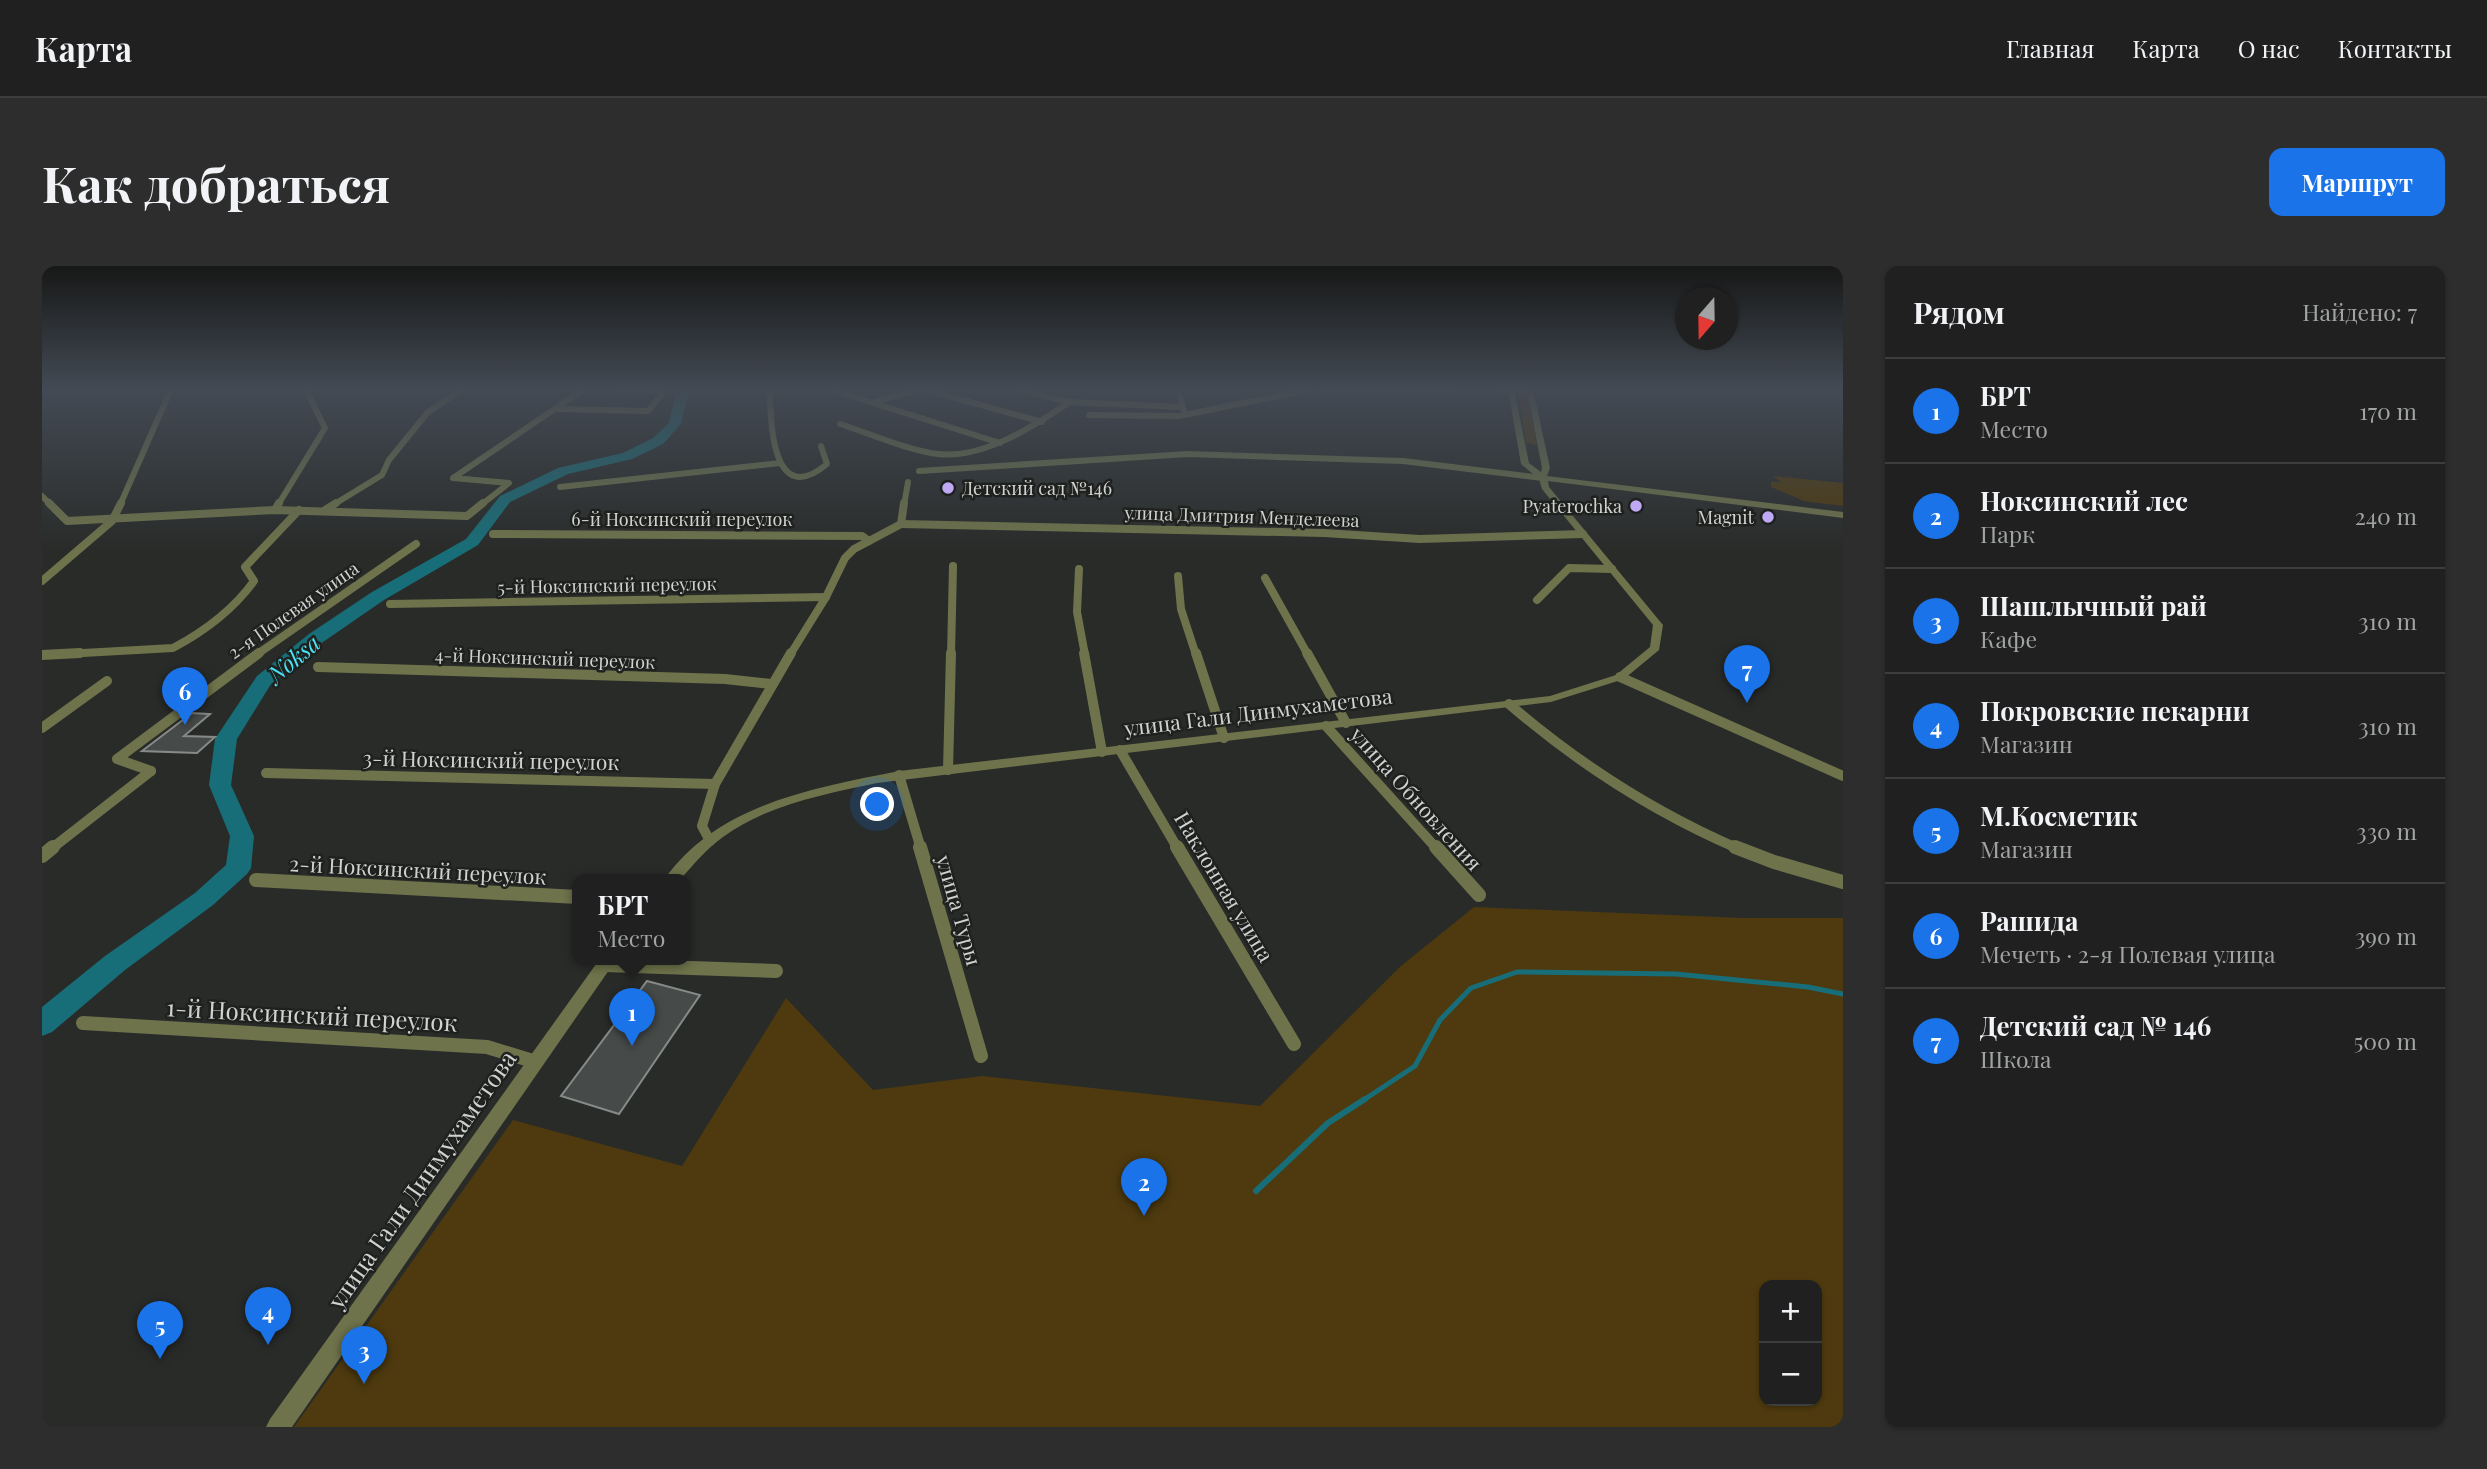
<!DOCTYPE html>
<html lang="ru">
<head>
<meta charset="utf-8">
<style>
  :root { --surface:#1f201f; --page:#2c2d2c; --text:#f1f3f6; --muted:#a1a3a4; --line:#3c3e3d; --accent:#1a73e8 }
  body { margin:0; font-family:"Playfair Display",serif; background:var(--page); color:var(--text) }
  .controls { position:absolute; right:21px; bottom:21px; display:grid; overflow:hidden; border-radius:14px; box-shadow:0 2px 5px #0004 }
  .controls button { width:63px; height:63px; display:grid; place-items:center; padding:0; border:0; border-bottom:2px solid var(--line); background:var(--surface); color:var(--text); font:35px sans-serif }
  .compass { position:absolute; left:1633px; top:21px; width:63px; height:63px; border-radius:50%; background:var(--surface); box-shadow:0 2px 5px #0004; rotate:200deg }
  .you { position:absolute; left:836px; top:539px; width:24px; height:24px; margin:-18px; border:5px solid #fff; border-radius:50%; background:#1a73e8; box-shadow:0 0 0 10px #1a73e833 }
  .badge { display:grid; place-items:center; width:46px; height:46px; border-radius:50%; background:var(--accent); color:#fff; font-size:23px; font-weight:700 }
  .pin { position:absolute; translate:-50% -58px; filter:drop-shadow(0 2px 4px #0008) }
  .pin::after { content:''; position:absolute; top:37px; width:24px; height:21px; background:inherit; clip-path:polygon(0 0,100% 0,50% 100%) }
  .popup { position:absolute; left:530px; top:608px; width:119px; height:91px; box-sizing:border-box; display:grid; place-content:center; border-radius:14px; background:var(--surface); filter:drop-shadow(0 2px 5px #0005); font-size:23px; white-space:nowrap; color:var(--muted) }
  .popup b { font-size:26px; color:var(--text) }
  .popup::after { content:''; position:absolute; left:50%; top:100%; margin-left:-14px; border:14px solid transparent; border-top-color:var(--surface) }
  .list { margin:0; padding:0; list-style:none }
  h2 { display:flex; justify-content:space-between; align-items:center; height:91px; margin:0; padding:0 28px; font-size:30px }
  h2 small { font-size:23px; font-weight:400; color:var(--muted) }
  .list li { display:grid; grid-template-columns:46px 1fr auto; gap:21px; align-items:center; box-sizing:border-box; height:105px; padding:0 28px; border-top:2px solid var(--line) }
  .list b { display:block; font-size:26px; white-space:nowrap }
  .list p { margin:0; font-size:23px; white-space:nowrap; color:var(--muted) }
  .list em { font-size:23px; font-style:normal; color:var(--muted) }
  .map { position:relative; flex:none; width:1801px; height:1161px; overflow:hidden; border-radius:14px }
  header { display:flex; align-items:center; gap:42px; box-sizing:border-box; height:98px; padding:0 35px; background:var(--surface); border-bottom:2px solid var(--line) }
  header strong { font-size:33px }
  nav { display:flex; gap:38px; margin-inline-start:auto; font-size:24px }
  .intro { display:flex; align-items:center; justify-content:space-between; box-sizing:border-box; height:168px; padding:0 42px }
  h1 { margin:0; font-size:49px }
  .button { padding:18px 32px; border-radius:14px; background:var(--accent); color:#fff; font-size:24px; font-weight:700 }
  main { display:flex; gap:42px; padding:0 42px }
  aside { flex:1; background:var(--surface); border-radius:14px; box-shadow:0 2px 5px #0004 }
  .map>svg:first-child { display:block }
  .green { fill:#4e3a0e; fill-rule:evenodd }
  .lines { fill:none; stroke-linecap:round; stroke-linejoin:round }
  .stream-far1 { stroke:#186e78; stroke-width:5 }
  .stream { stroke:#186e78; stroke-width:6 }
  .river { fill:#186e78; fill-rule:evenodd }
  .building { fill:#464a48; stroke:#868a89; stroke-width:2 }
  .minor-far3 { stroke:#6e734b; stroke-width:6 }
  .minor-far2 { stroke:#6e734b; stroke-width:8 }
  .minor-far1 { stroke:#6e734b; stroke-width:10 }
  .minor { stroke:#6e734b; stroke-width:14 }
  .tertiary { fill:#6e734b; fill-rule:evenodd }
  .poi-dot { fill:#bfa8f4; stroke:#1f211f; stroke-width:2.5 }
  .labels { text-anchor:middle; dominant-baseline:central; stroke-width:5; stroke-linejoin:round; paint-order:stroke }
  .far-poi-label { font-size:18px; fill:#d0d2d0; stroke:#1f211f; text-anchor:end }
  .far-street-label { font-size:18px; fill:#d0d2d0; stroke:#1f211f }
  .street-label { font-size:21px; fill:#d0d2d0; stroke:#1f211f }
  .water-label { font-size:23px; font-style:italic; fill:#48e3f5; stroke:#1f211f }
  .near-street-label { font-size:24px; fill:#d0d2d0; stroke:#1f211f }
</style>
</head>
<body>
<header>
<strong>Карта</strong>
<nav><a>Главная</a><a>Карта</a><a>О нас</a><a>Контакты</a></nav>
</header>
<div class="intro"><h1>Как добраться</h1><a class="button">Маршрут</a></div>
<main>
<div class="map">
<svg width="1801" height="1161" viewBox="0 0 1801 1161">
  <rect width="100%" height="100%" fill="#292b29"/>
  <g class="green">
    <polygon points="1476,127 1486,128 1495,179 1484,177"/>
    <polygon points="1731,210 1801,217 1801,240 1762,235 1729,221 1729,216 1739,216"/>
    <path d="M1432,641L1701,652H1801V1161H252L471,854L640,900L744,732L831,824L940,810L1218,840L1359,700ZM1722,1019H1775V1135H1722Z"/>
  </g>
  <g class="lines">
    <polyline class="stream-far1" points="1320,835 1373,800 1398,754 1429,722 1475,706 1634,708 1766,721 1801,728"/>
    <polyline class="stream" points="1214,925 1286,857 1323,833"/>
    <polygon class="river" points="635,123 647,123 639,158 621,178 590,193 526,208 468,236 436,279 342,334 281,376 229,418 195,473 189,519 212,570 209,602 205,608 171,639 83,704 10,766 0,770 0,741 63,690 153,627 184,599 188,570 167,519 173,473 215,410 267,368 330,326 424,273 458,230 516,202 581,187 611,172 627,157"/>
  </g>
  <g class="building">
    <polygon points="150,447 168,448 142,470 173,471 155,487 100,485"/>
    <polygon points="605,715 658,729 577,848 519,830"/>
  </g>
  <g class="lines">
    <g class="minor-far3">
      <polyline points="576,123 622,125"/>
      <path d="M728,123C728,155 730,244 785,198L779,180"/>
      <polyline points="787,123 958,177"/>
      <polyline points="882,123 1000,156"/>
      <polyline points="973,123 1028,136 1140,141"/>
      <polyline points="1136,123 1142,145"/>
      <polyline points="1279,123 1412,123"/>
      <polyline points="1456,123 1489,126"/>
      <polyline points="832,136 878,123"/>
      <polyline points="516,143 606,145 624,123"/>
      <polyline points="1047,149 1137,150 1271,123"/>
      <path d="M798,158C826,167 868,185 896,188C942,193 992,160 1028,136"/>
      <polyline points="877,205 1146,188 1361,195 1501,212"/>
      <polyline points="518,221 738,197"/>
      <polyline points="0,230 9,239"/>
      <polyline points="78,239 129,123"/>
      <polyline points="236,239 283,162 265,126 267,123"/>
      <polyline points="291,239 340,209 347,194 386,146 421,123"/>
      <polyline points="439,239 467,217 411,212 542,123"/>
      <polyline points="862,239 866,216"/>
    </g>
    <g class="minor-far2">
      <polyline points="7,237 25,255 233,244 425,250 441,237"/>
      <polyline points="233,244 237,237"/>
      <polyline points="283,244 294,237"/>
      <polyline points="859,258 1282,267 1378,273 1541,268"/>
      <polyline points="451,268 820,270 827,275"/>
      <polyline points="1037,303 1035,346 1043,389"/>
      <polyline points="1136,310 1139,343 1154,389"/>
      <polyline points="1223,312 1266,389"/>
      <polyline points="0,315 70,255 79,237"/>
      <polyline points="1495,334 1527,302 1570,303"/>
      <polyline points="348,338 784,331"/>
      <path d="M5,389L131,382C163,365 191,344 212,315L203,301L257,244"/>
      <polyline points="214,389 374,278"/>
      <polyline points="748,389 784,331 803,292 812,283 859,258 862,237"/>
      <polyline points="909,389 911,300"/>
    </g>
    <g class="minor-far1">
      <polyline points="1042,387 1060,486"/>
      <polyline points="1154,387 1182,472"/>
      <polyline points="1265,387 1304,457"/>
      <polyline points="0,389 38,387"/>
      <polyline points="276,401 683,413 729,418"/>
      <polyline points="1578,411 1801,510"/>
      <path d="M1467,438C1538,499 1611,546 1697,583"/>
      <polyline points="1284,460 1395,583"/>
      <polyline points="0,462 65,415"/>
      <polyline points="1078,484 1136,583"/>
      <polyline points="906,504 909,387"/>
      <polyline points="109,505 75,493 217,387"/>
      <polyline points="224,507 673,518"/>
      <polyline points="857,509 879,583"/>
      <polyline points="668,575 660,560 673,518 749,387"/>
      <polyline points="9,583 109,505"/>
    </g>
    <g class="minor">
      <polyline points="878,581 939,790"/>
      <polyline points="1135,581 1252,778"/>
      <polyline points="1394,581 1437,629"/>
      <polyline points="1693,581 1732,596 1801,616"/>
      <polyline points="0,590 11,581"/>
      <polyline points="214,614 536,631"/>
      <polyline points="562,699 734,705"/>
      <polyline points="41,757 445,781 494,796"/>
    </g>
    <g class="tertiary">
      <path d="M1466,123H1472L1487,197L1499,206L1500,202L1485,123H1491L1508,202L1505,210L1801,246V252L1506,215L1507,221L1621,359L1617,384L1582,413L1509,436L835,517C784,528 724,539 681,571C664,583 651,599 638,614H622C675,538 772,522 857,505L1508,430L1574,409L1608,381L1611,359L1500,223L1497,213L1479,198Z"/>
      <polygon points="557,694 574,694 250,1161 224,1161 228,1153"/>
    </g>
  </g>
  <linearGradient id="sky" x2="0" y2="1"><stop stop-color="#171817"/><stop offset="0.43" stop-color="#434a54"/><stop offset="1" stop-color="#434a54" stop-opacity="0"/></linearGradient>
  <rect width="1801" height="286" fill="url(#sky)"/>
  <g class="poi-dot">
    <circle cx="906" cy="222" r="7"/>
    <circle cx="1594" cy="240" r="7"/>
    <circle cx="1726" cy="251" r="7"/>
  </g>
  <g class="labels">
    <g class="far-poi-label">
      <text x="920" y="222" text-anchor="start">Детский сад №146</text>
      <text x="1580" y="240">Pyaterochka</text>
      <text x="1712" y="251">Magnit</text>
    </g>
    <g class="far-street-label">
      <text transform="translate(1200 250) rotate(2)">улица Дмитрия Менделеева</text>
      <text x="640" y="253">6-й Ноксинский переулок</text>
      <text transform="translate(565 319) rotate(-1)">5-й Ноксинский переулок</text>
      <text transform="translate(251 344) rotate(-35)">2-я Полевая улица</text>
      <text transform="translate(503 392) rotate(2)">4-й Ноксинский переулок</text>
    </g>
    <g class="street-label">
      <text transform="translate(1216 445) rotate(-7)">улица Гали Динмухаметова</text>
      <text transform="translate(449 493) rotate(1)">3-й Ноксинский переулок</text>
      <text transform="translate(1375 532) rotate(48)">улица Обновления</text>
      <text transform="translate(376 603) rotate(3)">2-й Ноксинский переулок</text>
      <text transform="translate(1183 620) rotate(59)">Наклонная улица</text>
      <text transform="translate(918 644) rotate(74)">улица Туры</text>
    </g>
    <g class="water-label">
      <text transform="translate(251 392) rotate(-40)">Noksa</text>
    </g>
    <g class="near-street-label">
      <text transform="translate(270 748) rotate(3)">1-й Ноксинский переулок</text>
      <text transform="translate(379 913) rotate(-55)">улица Гали Динмухаметова</text>
    </g>
  </g>
</svg>
<div class="controls">
<button>+</button>
<button>−</button>
</div>
<svg class="compass" viewBox="-18 -18 36 36"><path d="M0-13l5 13h-10z" fill="#e53935"/><path d="M0 13l5-13h-10z" fill="#a1a3a4"/></svg>
<div class="you"></div>
<div class="pin badge" style="left:590px;top:780px">1</div>
<div class="popup"><b>БРТ</b>Место</div>
<div class="pin badge" style="left:1102px;top:950px">2</div>
<div class="pin badge" style="left:322px;top:1118px">3</div>
<div class="pin badge" style="left:226px;top:1079px">4</div>
<div class="pin badge" style="left:118px;top:1093px">5</div>
<div class="pin badge" style="left:143px;top:459px">6</div>
<div class="pin badge" style="left:1705px;top:437px">7</div>
</div>
<aside>
<h2>Рядом<small>Найдено: 7</small></h2>
<ul class="list">
<li><span class="badge">1</span><div><b>БРТ</b><p>Место</p></div><em>170 m</em></li>
<li><span class="badge">2</span><div><b>Ноксинский лес</b><p>Парк</p></div><em>240 m</em></li>
<li><span class="badge">3</span><div><b>Шашлычный рай</b><p>Кафе</p></div><em>310 m</em></li>
<li><span class="badge">4</span><div><b>Покровские пекарни</b><p>Магазин</p></div><em>310 m</em></li>
<li><span class="badge">5</span><div><b>М.Косметик</b><p>Магазин</p></div><em>330 m</em></li>
<li><span class="badge">6</span><div><b>Рашида</b><p>Мечеть · 2-я Полевая улица</p></div><em>390 m</em></li>
<li><span class="badge">7</span><div><b>Детский сад № 146</b><p>Школа</p></div><em>500 m</em></li>
</ul>
</aside>
</main>
</body>
</html>
